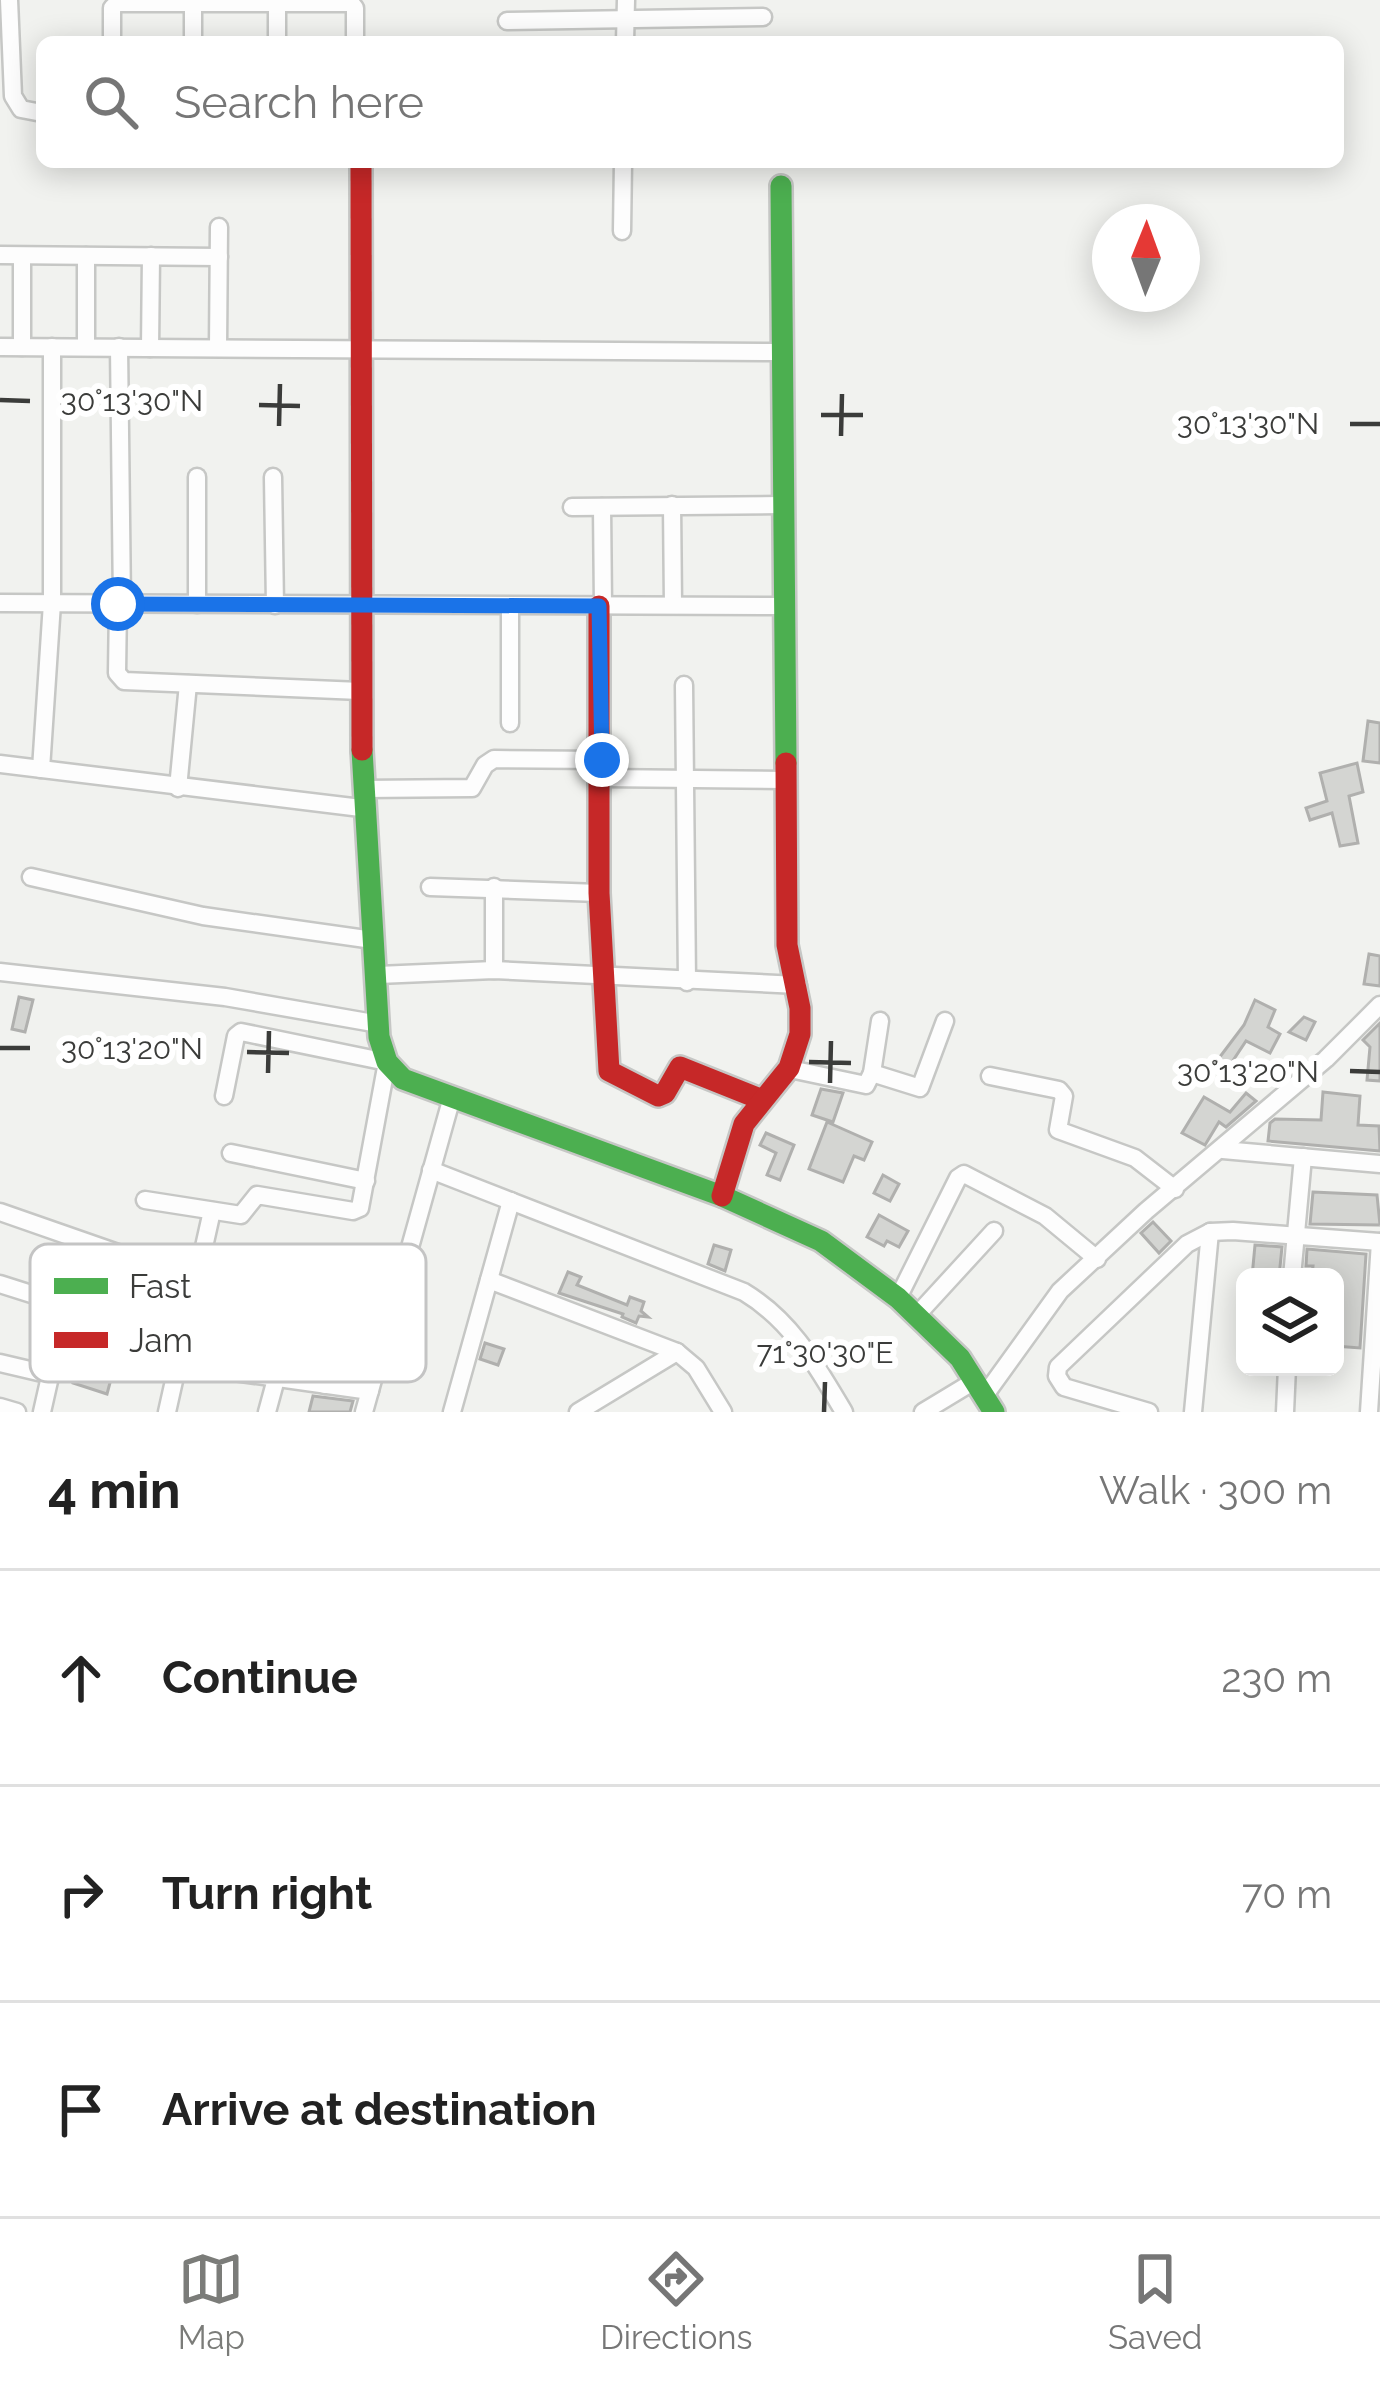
<!DOCTYPE html>
<html lang="en">
<head>
<meta charset="utf-8">
<style>
  :root { --surface:#fff; --page:#f2f2f2; --text:#222; --muted:#767676; --line:#e0e0e0; --accent:#7b7c79 }
  body { margin:0; font-family:Raleway,sans-serif; background:var(--page); color:var(--text) }
  .controls { position:absolute; right:36px; bottom:36px; display:grid; overflow:hidden; border-radius:18px; box-shadow:0 6px 30px #0003 }
  .controls button { width:108px; height:108px; display:grid; place-items:center; padding:0; border:0; border-bottom:3px solid var(--line); background:var(--surface); color:var(--text); font:60px sans-serif }
  .compass { position:absolute; left:1092px; top:204px; width:108px; height:108px; border-radius:50%; background:var(--surface); box-shadow:0 6px 30px #0003; rotate:1deg }
  .stop { position:absolute; width:36px; height:36px; margin:-27px; border:9px solid #1a73e8; border-radius:50%; background:#fff }
  .stop.end { background:#1a73e8; border-color:#fff; box-shadow:0 3px 12px #0008 }
  .list { margin:0; padding:0; list-style:none }
  h2 { display:flex; justify-content:space-between; align-items:center; height:156px; margin:0; padding:0 48px; font-size:51px }
  h2 small { font-size:39px; font-weight:400; color:var(--muted) }
  .list li { display:grid; grid-template-columns:78px 1fr auto; gap:36px; align-items:center; box-sizing:border-box; height:216px; padding:0 48px; border-top:3px solid var(--line) }
  .list b { display:block; font-size:45px; white-space:nowrap }
  .list em { font-size:39px; font-style:normal; color:var(--muted) }
  .icon { flex:none; width:66px; height:66px; fill:none; stroke:currentColor; stroke-width:2; stroke-linecap:round; stroke-linejoin:round }
  .map { position:relative; flex:none; width:1380px; height:1412px; overflow:hidden }
  .search { position:absolute; background:var(--surface); box-shadow:0 6px 30px #0003; left:36px; right:36px; top:36px; height:132px; display:flex; align-items:center; gap:30px; box-sizing:border-box; padding:0 42px; border-radius:18px; color:var(--muted); font-size:45px }
  .sheet { height:804px; background:var(--surface) }
  nav { display:flex; justify-content:space-around; align-items:center; box-sizing:border-box; height:168px; border-top:3px solid var(--line); background:var(--surface); font-size:33px; color:var(--muted) }
  nav a { display:grid; justify-items:center; gap:6px }
  nav .on { color:var(--accent) }
  .map>svg:first-child { display:block }
  .building { fill:#d4d5d2; stroke:#b0b0ae; stroke-width:3 }
  .lines { fill:none; stroke-linecap:round; stroke-linejoin:round }
  .street-casing { stroke:#c6c7c5; stroke-width:21 }
  .fast-casing { stroke:#c6c7c5; stroke-width:26 }
  .jam-casing { stroke:#c6c7c5; stroke-width:26 }
  .street { stroke:#fdfdfd; stroke-width:16 }
  .fast { stroke:#4caf50; stroke-width:21 }
  .jam { stroke:#c62828; stroke-width:21 }
  .route { stroke:#1a73e8; stroke-width:15 }
  .ticks { fill:none; stroke:#3b3c3a; stroke-width:4.5 }
  .key { fill:#fff; stroke:#c4c4c4; stroke-width:3 }
  .key-label { font-size:33px; fill:#3b3c3a }
  .ticks-label { font-size:30px; text-anchor:middle; fill:#3b3c3a; stroke:#fff; stroke-width:12; stroke-linejoin:round; paint-order:stroke }
</style>
</head>
<body>
<div class="map">
<svg width="1380" height="1412" viewBox="0 0 1380 1412">
  <rect width="100%" height="100%" fill="#f1f2ef"/>
  <g class="building">
    <polygon points="1368,721 1380,723 1380,763 1363,761"/>
    <polygon points="1357,763 1363,792 1349,796 1358,843 1340,846 1332,813 1310,820 1306,808 1327,801 1320,773"/>
    <polygon points="1369,954 1380,956 1380,986 1364,984"/>
    <polygon points="19,997 33,1000 25,1032 12,1029"/>
    <polygon points="1255,1000 1275,1010 1268,1027 1280,1034 1270,1053 1246,1041 1224,1074 1213,1066 1244,1025"/>
    <polygon points="1304,1017 1315,1022 1306,1040 1289,1032"/>
    <polygon points="1380,1023 1380,1081 1367,1080 1370,1047 1363,1040"/>
    <polygon points="821,1089 843,1093 833,1122 812,1115"/>
    <polygon points="1323,1092 1360,1096 1358,1125 1379,1126 1380,1151 1268,1141 1270,1123 1275,1119 1321,1120"/>
    <polygon points="1246,1093 1256,1101 1226,1127 1219,1122 1205,1145 1182,1133 1204,1097 1230,1112"/>
    <polygon points="827,1122 872,1142 864,1160 854,1156 843,1182 809,1169"/>
    <polygon points="766,1133 794,1145 780,1180 767,1175 776,1153 760,1145"/>
    <polygon points="883,1175 899,1184 890,1201 874,1193"/>
    <polygon points="1313,1192 1377,1195 1380,1225 1310,1224"/>
    <polygon points="879,1215 908,1231 899,1247 887,1241 884,1246 867,1237"/>
    <polygon points="1153,1222 1171,1241 1159,1253 1141,1233"/>
    <polygon points="714,1245 731,1250 725,1271 708,1264"/>
    <polygon points="1255,1245 1282,1247 1279,1277 1252,1277"/>
    <polygon points="1307,1249 1366,1254 1360,1348 1335,1346 1335,1277 1312,1276 1313,1266 1306,1266"/>
    <polygon points="568,1272 581,1277 577,1285 627,1305 630,1297 644,1302 641,1311 648,1317 639,1316 636,1323 622,1317 623,1314 559,1293"/>
    <polygon points="485,1343 504,1349 498,1365 480,1359"/>
    <polygon points="80,1356 115,1364 107,1394 73,1383"/>
    <polygon points="313,1396 353,1401 350,1412 309,1412"/>
  </g>
  <g class="lines">
    <defs>
      <g id="street">
        <polyline points="9,0 13,96 21,109 42,113"/>
        <polyline points="193,4 193,42"/>
        <polyline points="507,21 763,17"/>
        <polyline points="112,42 112,8 117,3 351,3 355,8 355,42"/>
        <polyline points="277,42 277,3"/>
        <polyline points="625,42 626,0"/>
        <polyline points="622,231 623,162"/>
        <polyline points="0,255 219,257"/>
        <polyline points="0,347 781,352"/>
        <polyline points="22,347 22,256"/>
        <polyline points="86,347 86,256"/>
        <polyline points="119,347 122,604"/>
        <polyline points="150,348 151,256"/>
        <polyline points="218,348 219,227"/>
        <polyline points="197,477 197,604"/>
        <polyline points="273,477 275,605"/>
        <polyline points="672,505 673,605"/>
        <polyline points="572,507 781,505"/>
        <polyline points="602,507 603,606"/>
        <polyline points="0,603 781,606"/>
        <polyline points="118,604 117,673 124,681 360,691"/>
        <polyline points="684,685 687,982"/>
        <polyline points="510,723 510,606"/>
        <polyline points="0,764 361,808"/>
        <polyline points="41,769 52,603 52,347"/>
        <polyline points="602,778 784,780"/>
        <polyline points="178,788 188,684"/>
        <polyline points="363,789 472,788 485,765 494,759 602,760"/>
        <polyline points="31,877 203,916 373,940"/>
        <polyline points="430,887 599,893"/>
        <polyline points="494,970 494,887"/>
        <polyline points="0,972 225,997 379,1024"/>
        <polyline points="378,975 494,970 798,985"/>
        <polyline points="790,1069 866,1085 872,1073 880,1021"/>
        <polyline points="872,1073 920,1088 945,1021"/>
        <polyline points="990,1076 1059,1090 1064,1096 1058,1130 1135,1158 1175,1189"/>
        <polyline points="1223,1150 1380,1164"/>
        <polyline points="231,1153 366,1181"/>
        <path d="M431,1170L744,1292C792,1321 816,1365 844,1412"/>
        <polyline points="145,1200 241,1215 257,1195 353,1211 360,1208 387,1062 241,1032 236,1036 224,1096"/>
        <polyline points="0,1212 132,1258 116,1351"/>
        <polyline points="1292,1277 1303,1157"/>
        <polyline points="489,1280 677,1352 696,1368 723,1412"/>
        <polyline points="0,1284 66,1305"/>
        <polyline points="898,1298 958,1178 964,1174 1045,1216 1097,1259"/>
        <polyline points="916,1316 994,1231"/>
        <polyline points="59,1338 177,1364 370,1391"/>
        <polyline points="0,1363 51,1375"/>
        <polyline points="325,1385 340,1305"/>
        <polyline points="985,1395 1060,1291 1146,1211 1326,1059 1380,1005"/>
        <polyline points="0,1407 17,1412"/>
        <polyline points="42,1412 75,1266"/>
        <polyline points="167,1412 212,1211"/>
        <polyline points="267,1412 276,1379"/>
        <polyline points="364,1412 452,1097"/>
        <polyline points="452,1412 511,1201"/>
        <polyline points="578,1412 677,1352"/>
        <polyline points="923,1412 976,1380"/>
        <polyline points="1149,1412 1064,1387 1057,1376 1058,1367 1187,1244 1210,1232 1233,1231 1380,1242"/>
        <polyline points="1193,1412 1210,1232"/>
        <polyline points="1285,1412 1287,1367"/>
        <polyline points="1369,1412 1380,1242"/>
      </g>
      <g id="fast">
        <polyline points="781,186 786,763"/>
        <polyline points="362,750 379,1037 387,1062 403,1079 722,1196 821,1241 898,1298 960,1358 994,1412"/>
      </g>
      <g id="jam">
        <polyline points="361,162 362,750"/>
        <polyline points="599,606 599,893 609,1071 658,1096 665,1093 680,1067 760,1099"/>
        <polyline points="722,1196 744,1124 789,1068 800,1034 800,1008 787,945 786,763"/>
      </g>
    </defs>
    <use href="#street" class="street-casing"/>
    <use href="#fast" class="fast-casing"/>
    <use href="#jam" class="jam-casing"/>
    <use href="#street" class="street"/>
    <use href="#fast" class="fast"/>
    <use href="#jam" class="jam"/>
  </g>
  <g class="lines">
    <polyline class="route" points="118,604 599,606 602,760"/>
  </g>
  <path class="ticks" d="M0,400L30,401M259,405L300,406M821,415H863M1350,424H1380M279,426L280,384M841,436L842,394M0,1048H30M247,1052L289,1053M809,1062L851,1063M1350,1071L1380,1072M268,1073L269,1031M830,1083L831,1041M824,1412L825,1382"/>
  <rect x="30" y="1244" width="396" height="138" rx="18" class="key"/>
  <rect x="54" y="1278" width="54" height="16" fill="#4caf50"/>
  <rect x="54" y="1332" width="54" height="16" fill="#c62828"/>
  <g class="key-label">
    <text x="129" y="1298">Fast</text>
    <text x="129" y="1352">Jam</text>
  </g>
  <g class="ticks-label">
    <text x="132" y="411">30°13'30"N</text>
    <text x="1248" y="434">30°13'30"N</text>
    <text x="132" y="1059">30°13'20"N</text>
    <text x="1248" y="1082">30°13'20"N</text>
    <text x="825" y="1363">71°30'30"E</text>
  </g>
</svg>
<div class="controls">
<button><svg class="icon" aria-label="layers" viewBox="0 0 24 24"><path d="M12 4l9 5-9 5-9-5zM3 14l9 5 9-5"/></svg></button>
</div>
<svg class="compass" viewBox="-18 -18 36 36"><path d="M0-13l5 13h-10z" fill="#e53935"/><path d="M0 13l5-13h-10z" fill="#767676"/></svg>
<div class="stop" style="left:118px;top:604px"></div>
<div class="stop end" style="left:602px;top:760px"></div>
<div class="search"><svg class="icon" aria-label="search" viewBox="0 0 24 24"><circle cx="10" cy="10" r="6"/><path d="M15 15l6 6"/></svg>Search here</div>
</div>
<section class="sheet">
<h2>4 min<small>Walk · 300 m</small></h2>
<ul class="list">
<li><svg class="icon" aria-label="ahead" viewBox="0 0 24 24"><path d="M12 20V5M6 11l6-6 6 6"/></svg><div><b>Continue</b></div><em>230 m</em></li>
<li><svg class="icon" aria-label="right" viewBox="0 0 24 24"><path d="M7 20v-9h11M14 6l5 5-5 5"/></svg><div><b>Turn right</b></div><em>70 m</em></li>
<li><svg class="icon" aria-label="arrive" viewBox="0 0 24 24"><path d="M6 21V4h12l-3 4 3 4H6"/></svg><div><b>Arrive at destination</b></div></li>
</ul>
</section>
<nav>
<a class="on"><svg class="icon" aria-label="map" viewBox="0 0 24 24"><path d="M3 6l6-2 6 2 6-2v14l-6 2-6-2-6 2zM9 4v14M15 6v14"/></svg>Map</a>
<a><svg class="icon" aria-label="directions" viewBox="0 0 24 24"><path d="M12 3l9 9-9 9-9-9zM9 14v-3h6M13 9l2 2-2 2"/></svg>Directions</a>
<a><svg class="icon" aria-label="saved" viewBox="0 0 24 24"><path d="M7 4h10v16l-5-4-5 4z"/></svg>Saved</a>
</nav>
</body>
</html>
